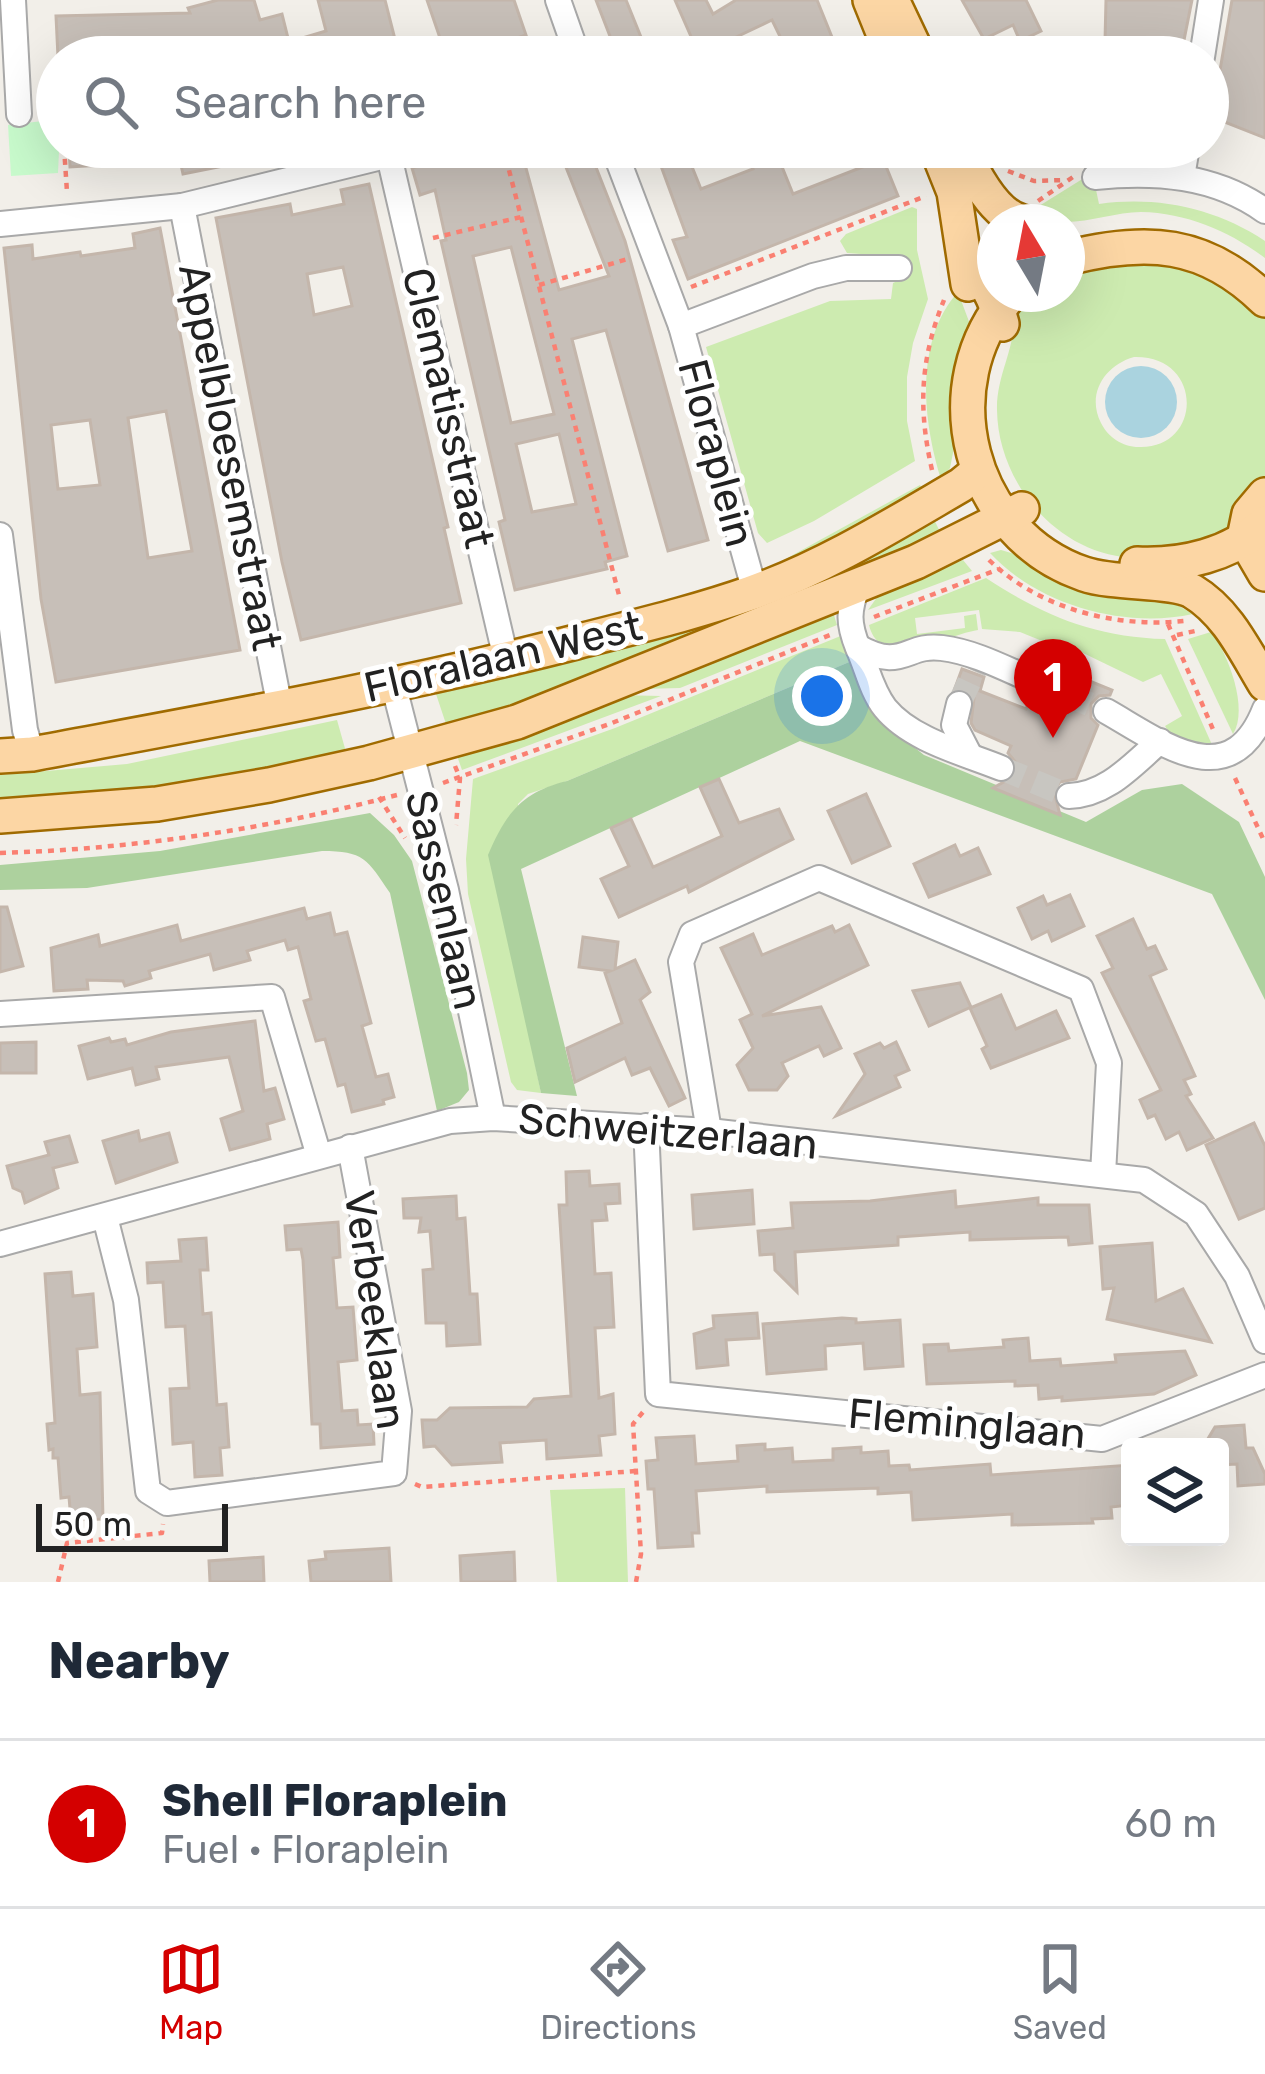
<!DOCTYPE html>
<html lang="en">
<head>
<meta charset="utf-8">
<style>
  :root { --surface:#fff; --page:#f2f2f3; --text:#1f2937; --muted:#747a83; --line:#e0e1e3; --accent:#d40000 }
  body { margin:0; font-family:Rubik,sans-serif; background:var(--page); color:var(--text) }
  .controls { position:absolute; right:36px; bottom:36px; display:grid; overflow:hidden; border-radius:12px; box-shadow:0 12px 48px #0002 }
  .controls button { width:108px; height:108px; display:grid; place-items:center; padding:0; border:0; border-bottom:3px solid var(--line); background:var(--surface); color:var(--text); font:60px sans-serif }
  .compass { position:absolute; left:977px; top:204px; width:108px; height:108px; border-radius:50%; background:var(--surface); box-shadow:0 12px 48px #0002; rotate:350deg }
  .scale { position:absolute; left:36px; bottom:30px; width:192px; box-sizing:border-box; padding-left:12px; border:6px solid #222; border-top:0; font-size:33px; line-height:42px; white-space:nowrap; color:#222; -webkit-text-stroke:9px #fff; paint-order:stroke }
  .you { position:absolute; left:822px; top:696px; width:42px; height:42px; margin:-30px; border:9px solid #fff; border-radius:50%; background:#1a73e8; box-shadow:0 0 0 18px #1a73e833 }
  .badge { display:grid; place-items:center; width:78px; height:78px; border-radius:50%; background:var(--accent); color:#fff; font-size:39px; font-weight:700 }
  .pin { position:absolute; translate:-50% -99px; filter:drop-shadow(0 3px 6px #0008) }
  .pin::after { content:''; position:absolute; top:63px; width:42px; height:36px; background:inherit; clip-path:polygon(0 0,100% 0,50% 100%) }
  .list { margin:0; padding:0; list-style:none }
  h2 { display:flex; justify-content:space-between; align-items:center; height:156px; margin:0; padding:0 48px; font-size:51px }
  h2 small { font-size:39px; font-weight:400; color:var(--muted) }
  .list li { display:grid; grid-template-columns:78px 1fr auto; gap:36px; align-items:center; box-sizing:border-box; height:168px; padding:0 48px; border-top:3px solid var(--line) }
  .list b { display:block; font-size:45px; white-space:nowrap }
  .list p { margin:0; font-size:39px; white-space:nowrap; color:var(--muted) }
  .list em { font-size:39px; font-style:normal; color:var(--muted) }
  .icon { flex:none; width:66px; height:66px; fill:none; stroke:currentColor; stroke-width:2; stroke-linecap:round; stroke-linejoin:round }
  .map { position:relative; flex:none; width:1265px; height:1582px; overflow:hidden }
  .search { position:absolute; background:var(--surface); box-shadow:0 12px 48px #0002; left:36px; right:36px; top:36px; height:132px; display:flex; align-items:center; gap:30px; box-sizing:border-box; padding:0 42px; border-radius:66px; color:var(--muted); font-size:45px }
  .sheet { height:324px; background:var(--surface) }
  nav { display:flex; justify-content:space-around; align-items:center; box-sizing:border-box; height:168px; border-top:3px solid var(--line); background:var(--surface); font-size:33px; color:var(--muted) }
  nav a { display:grid; justify-items:center; gap:6px }
  nav .on { color:var(--accent) }
  .map>svg:first-child { display:block }
  .grass { fill:#cdebb0; fill-rule:evenodd }
  .forest { fill:#add19e }
  .park { fill:#c8facc }
  .water { fill:#aad3df }
  .building { fill:#c7bfb8; stroke:#c4b6ab; stroke-width:3; fill-rule:evenodd }
  .lines { fill:none; stroke-linecap:round; stroke-linejoin:round }
  .minor-tunnel { stroke:#c8c6c1; stroke-width:24; stroke-dasharray:24 12; stroke-linecap:butt }
  .minor-casing { stroke:#a9a9a9; stroke-width:28 }
  .major-casing { stroke:#a06b00; stroke-width:38 }
  .path { stroke:#fa8072; stroke-width:4.5; stroke-dasharray:6 6; stroke-linecap:butt }
  .minor { stroke:#fff; stroke-width:24 }
  .major { stroke:#fcd6a4; stroke-width:33 }
  .labels { text-anchor:middle; dominant-baseline:central; stroke-width:10; stroke-linejoin:round; paint-order:stroke }
  .street-label { font-size:42px; fill:#222; stroke:#fff }
</style>
</head>
<body>
<div class="map">
<svg width="1265" height="1582" viewBox="0 0 1265 1582">
  <rect width="100%" height="100%" fill="#f2efe9"/>
  <g class="grass">
    <path d="M1084,178L1095,185L1099,204C1158,196 1215,208 1265,241V258C1229,231 1187,213 1141,212C1105,212 1061,235 1031,211Z"/>
    <polygon points="912,207 917,209 917,250 928,299 913,343 907,377 907,421 915,461 814,521 767,543 758,533 706,347 830,301 891,299 893,283 904,278 903,257 847,253 840,241 846,234"/>
    <path d="M1165,255L1253,301L1265,317V477L1224,537C1201,544 1176,554 1153,557C1068,567 998,489 997,410C996,375 1017,346 1014,311L1030,294H1067V268ZM1134,357C1204,355 1203,449 1139,447C1122,447 1108,437 1101,423C1086,394 1105,365 1134,357Z"/>
    <path d="M958,292L971,327L959,447L954,448L950,468L941,479C923,421 914,341 958,292Z"/>
    <polygon points="920,485 924,494 782,569 771,567"/>
    <polygon points="931,513 941,534 577,683 447,727 434,688"/>
    <path d="M1001,550L1168,600L1193,614C1124,629 1038,605 990,553Z"/>
    <polygon points="963,560 972,571 868,610 880,593"/>
    <path d="M986,578C1044,616 1095,637 1165,639L1213,747C1193,743 1176,744 1165,726L1182,716L1161,674L1143,682L1081,652L1079,656L1020,632L982,629L979,610L915,618L917,634L965,628L964,616L976,614L978,630C946,635 880,672 869,625Z"/>
    <polygon points="833,612 837,625 680,688 642,689"/>
    <path d="M1211,632C1228,653 1249,709 1233,734L1188,639Z"/>
    <polygon points="843,635 854,660 567,781 528,794 518,804 524,1010 541,1093 517,1090 511,1082 468,894 466,859 473,779 615,728"/>
    <polygon points="616,695 661,696 462,770 455,750"/>
    <polygon points="337,720 346,752 158,788 0,802 0,775 127,764"/>
    <polygon points="625,1488 628,1582 557,1582 550,1490"/>
  </g>
  <g class="forest">
    <path d="M854,660L895,732L924,755L1086,822L1142,790L1182,784L1239,822L1265,877V1000L1212,894L800,741L521,869L577,1096L541,1093L488,855C506,813 522,792 567,781Z"/>
    <path d="M370,813L394,835L412,861L467,1073L469,1090L459,1102L437,1111L390,893C367,859 364,851 322,851L87,888L0,890V865L160,851Z"/>
  </g>
  <polygon class="park" points="43,121 59,151 58,173 11,176 8,125"/>
  <circle class="water" cx="1141" cy="402" r="36"/>
  <g class="building">
    <polygon points="218,0 254,0 260,20 282,14 289,42 326,31 318,0 385,0 398,51 440,38 427,0 514,0 526,35 493,46 496,57 379,57 377,49 339,57 183,57 183,44 119,48 119,54 58,57 56,16 190,13 188,8"/>
    <polygon points="596,0 626,0 649,57 618,57"/>
    <polygon points="675,0 706,0 713,14 736,0 817,0 840,57 790,57 772,20 728,41 735,57 700,57"/>
    <polygon points="962,0 1026,0 1041,31 1020,41 1013,25 984,39"/>
    <polygon points="1106,0 1192,0 1182,50 1105,41"/>
    <polygon points="1232,0 1265,0 1265,138 1212,117"/>
    <polygon points="69,147 135,147 136,163 70,167"/>
    <polygon points="177,147 268,147 269,157 183,174"/>
    <path d="M483,147H496L501,163L523,157L559,290L609,276L558,147H588L625,241L708,540L668,551L606,330L572,339L627,556L605,562L607,569L515,590L499,522L505,520L441,241L446,240L435,190L420,195L412,168ZM511,247L554,414L511,423L473,256ZM559,434L576,504L532,512L516,444Z"/>
    <polygon points="654,147 684,147 701,189 753,169 743,147 774,147 793,194 883,159 898,196 688,279 673,240 687,237"/>
    <path d="M369,184L448,527L444,528L461,603L301,640L282,562L216,218L290,204L292,215L344,204L341,190ZM343,267L352,306L314,315L307,274Z"/>
    <path d="M160,228L240,650L56,682L41,599L4,248L32,245L33,259L80,252L81,256L135,248L133,234ZM166,411L192,551L148,558L128,418ZM90,420L100,485L58,489L51,425Z"/>
    <polygon points="1045,663 1112,690 1110,695 1099,696 1091,704 1091,718 1098,725 1076,779 1060,782 1054,791 1060,815 993,788 1016,775 1017,764 1008,753 1011,746 975,730 971,723 974,698 964,688 955,688 962,669 984,677 980,691 1026,709 1031,697 1043,695 1049,687"/>
    <polygon points="719,779 739,823 779,809 793,839 689,892 687,886 619,917 601,879 629,866 611,828 631,819 653,867 722,836 700,787"/>
    <polygon points="866,794 890,846 852,863 828,811"/>
    <polygon points="955,845 960,856 978,848 990,874 929,897 914,864"/>
    <polygon points="1070,895 1084,926 1052,941 1048,931 1032,939 1018,908 1043,896 1047,905"/>
    <polygon points="0,907 7,907 23,966 0,972"/>
    <polygon points="304,908 307,919 330,913 335,935 347,932 371,1023 362,1026 376,1077 388,1074 394,1097 383,1100 384,1104 352,1112 345,1084 338,1086 325,1039 316,1041 304,1001 311,999 298,947 288,950 285,940 247,951 250,960 214,970 210,954 149,971 151,978 125,986 123,981 87,980 88,989 54,991 51,948 98,935 100,946 177,925 181,941"/>
    <polygon points="1133,919 1147,949 1155,946 1166,969 1150,976 1195,1076 1184,1080 1191,1094 1186,1096 1213,1138 1187,1150 1179,1132 1166,1139 1155,1115 1148,1118 1140,1100 1161,1090 1102,973 1113,968 1097,936"/>
    <polygon points="849,925 868,965 762,1016 821,1007 841,1048 824,1056 819,1046 782,1063 788,1076 777,1090 749,1090 737,1065 753,1048 740,1020 752,1014 721,948 753,934 762,955 832,926 835,932"/>
    <polygon points="583,937 618,942 615,969 635,960 650,992 640,1000 685,1098 669,1106 650,1068 632,1075 625,1058 575,1082 567,1048 622,1023 605,973 610,971 579,967"/>
    <polygon points="960,983 971,1007 929,1026 913,991"/>
    <polygon points="1001,995 1016,1029 1056,1011 1069,1038 991,1068 982,1049 987,1046 970,1008"/>
    <polygon points="255,1021 264,1091 275,1088 284,1119 267,1124 270,1139 230,1150 221,1119 243,1111 229,1057 156,1067 159,1079 136,1085 132,1068 88,1079 79,1046 109,1038 111,1042 125,1039 127,1045 171,1032"/>
    <polygon points="36,1042 36,1073 0,1073 0,1043"/>
    <polygon points="896,1042 909,1070 895,1076 900,1087 836,1116 865,1074 855,1054 880,1043 884,1048"/>
    <polygon points="1254,1123 1265,1146 1265,1208 1239,1219 1206,1145"/>
    <polygon points="138,1131 140,1141 169,1133 177,1162 116,1183 103,1141"/>
    <polygon points="69,1136 77,1162 53,1168 58,1188 25,1203 22,1192 13,1188 7,1166 49,1155 45,1142"/>
    <polygon points="589,1171 590,1186 619,1184 620,1203 605,1204 607,1220 592,1221 595,1274 611,1273 614,1327 595,1328 599,1398 613,1394 615,1434 599,1436 601,1455 547,1459 546,1440 500,1443 502,1462 452,1465 435,1446 424,1447 422,1420 437,1420 450,1408 527,1407 534,1399 571,1396 559,1205 567,1205 566,1172"/>
    <polygon points="752,1190 754,1224 694,1229 692,1195"/>
    <polygon points="955,1191 956,1207 1038,1198 1038,1205 1089,1205 1092,1243 1069,1245 1068,1237 970,1240 970,1232 898,1237 898,1245 795,1252 797,1292 775,1270 774,1254 760,1255 758,1231 793,1228 791,1203 870,1201"/>
    <polygon points="456,1196 457,1219 465,1218 470,1294 477,1294 480,1344 447,1346 446,1323 426,1323 423,1270 433,1269 430,1231 419,1232 421,1218 404,1218 403,1199"/>
    <polygon points="338,1222 340,1257 333,1258 337,1308 353,1307 357,1360 338,1362 342,1411 357,1410 358,1425 373,1424 374,1444 321,1448 320,1424 312,1424 303,1260 301,1249 287,1250 285,1226"/>
    <polygon points="206,1238 208,1270 200,1270 203,1314 211,1313 217,1405 226,1404 229,1447 220,1448 222,1475 195,1477 193,1442 173,1444 170,1389 189,1388 185,1326 166,1327 163,1282 148,1283 147,1263 181,1261 179,1240"/>
    <polygon points="1152,1243 1156,1301 1183,1289 1211,1342 1107,1319 1114,1288 1103,1289 1100,1247"/>
    <polygon points="71,1272 73,1296 93,1294 97,1347 77,1349 80,1395 100,1393 103,1519 71,1520 69,1497 61,1498 58,1458 53,1458 53,1449 49,1450 47,1424 55,1423 45,1274"/>
    <polygon points="757,1313 759,1338 726,1340 728,1365 697,1368 694,1334 714,1328 713,1316"/>
    <polygon points="842,1318 856,1319 856,1323 900,1320 903,1366 865,1369 863,1343 825,1346 826,1369 767,1374 763,1324"/>
    <polygon points="1028,1338 1030,1361 1060,1359 1061,1366 1116,1362 1115,1355 1185,1351 1196,1375 1154,1394 1062,1401 1062,1397 1039,1399 1038,1385 1015,1386 1015,1381 927,1384 924,1345 948,1344 949,1351 975,1349 1004,1347 1003,1340"/>
    <polygon points="1244,1425 1246,1448 1253,1448 1265,1474 1265,1484 1238,1486 1237,1464 1220,1465 1220,1447 1203,1447 1215,1427"/>
    <polygon points="694,1436 696,1464 738,1461 737,1446 765,1444 765,1450 792,1448 793,1462 833,1460 833,1449 861,1447 861,1453 888,1451 889,1466 909,1465 910,1470 990,1464 991,1475 1130,1465 1130,1505 1111,1507 1112,1518 1092,1519 1093,1523 1012,1525 1012,1514 913,1520 911,1492 878,1494 878,1488 767,1492 767,1486 696,1491 699,1533 692,1533 693,1546 658,1548 654,1489 648,1489 646,1461 658,1460 656,1438"/>
    <polygon points="389,1548 391,1582 311,1582 309,1561 326,1559 325,1552"/>
    <polygon points="514,1552 515,1582 461,1582 460,1556"/>
    <polygon points="263,1557 264,1582 210,1582 209,1561"/>
  </g>
  <g class="lines">
    <g class="minor-tunnel">
      <polyline points="1034,681 1106,711"/>
      <polyline points="959,704 977,665"/>
      <polyline points="1001,768 1069,796"/>
    </g>
    <defs>
      <g id="minor">
        <polyline points="13,0 19,114"/>
        <polyline points="558,0 578,57"/>
        <polyline points="1202,57 1211,0"/>
        <polyline points="613,147 681,326"/>
        <polyline points="389,156 506,659"/>
        <path d="M1095,177C1155,171 1215,175 1265,211"/>
        <polyline points="1182,177 1187,147"/>
        <polyline points="182,206 280,708"/>
        <polyline points="0,224 182,206 422,147"/>
        <polyline points="0,535 25,730 32,754"/>
        <path d="M858,585C848,611 848,623 858,648C867,667 871,690 885,708C911,740 964,753 1001,768"/>
        <polyline points="755,592 681,326 813,276 846,268 899,268"/>
        <path d="M858,647C903,672 906,643 942,648C974,652 1004,668 1034,681"/>
        <polyline points="393,683 446,890 493,1118"/>
        <polyline points="959,704 954,725 970,756"/>
        <path d="M1106,711C1161,742 1230,798 1265,709"/>
        <path d="M1069,796C1107,795 1132,765 1160,741"/>
        <polyline points="0,1014 272,997 319,1156"/>
        <polyline points="646,1126 658,1394 1102,1439 1265,1375"/>
        <polyline points="709,1131 681,962 692,934 819,878 1081,989 1109,1063 1103,1174"/>
        <polyline points="105,1217 126,1300 148,1491 167,1503 394,1473 399,1411 350,1147"/>
        <polyline points="0,1244 450,1121 493,1118 709,1131 1144,1180 1196,1214 1237,1276 1265,1341"/>
      </g>
      <g id="major">
        <polyline points="870,0 893,57"/>
        <polyline points="892,0 919,57"/>
        <polyline points="936,147 954,192 968,284"/>
        <path d="M961,147C973,173 994,216 1023,222"/>
        <path d="M1067,258C1146,238 1205,241 1265,300"/>
        <path d="M967,265C987,279 996,301 1002,324"/>
        <path d="M1011,294C929,385 969,535 1084,574C1116,585 1170,579 1192,591C1227,612 1244,649 1265,684"/>
        <polyline points="1265,495 1249,514 1244,538 1265,574"/>
        <path d="M1137,564C1182,566 1231,555 1265,523"/>
        <path d="M0,756L32,754C214,720 396,688 576,642C634,627 694,613 751,593C825,567 894,524 961,485L977,472"/>
        <polyline points="0,816 157,804 269,785 369,763 517,722 916,562 1022,509"/>
      </g>
    </defs>
    <use href="#minor" class="minor-casing"/>
    <use href="#major" class="major-casing"/>
    <g class="path">
      <polyline points="43,115 57,134"/>
      <polyline points="64,147 67,192"/>
      <polyline points="503,147 620,599"/>
      <polyline points="1008,171 1034,181 1066,180"/>
      <polyline points="1038,201 1073,177"/>
      <polyline points="433,238 521,217"/>
      <polyline points="539,285 631,258"/>
      <polyline points="691,287 926,196"/>
      <path d="M932,470C918,409 920,359 944,300"/>
      <path d="M989,560C1040,609 1115,628 1184,621"/>
      <polyline points="874,617 999,569"/>
      <polyline points="1168,624 1215,734"/>
      <polyline points="1177,635 1195,631"/>
      <polyline points="455,766 460,778 456,825"/>
      <polyline points="1235,778 1265,843"/>
      <polyline points="443,783 612,723 830,635"/>
      <polyline points="379,797 405,838"/>
      <path d="M0,853C134,849 268,829 397,795"/>
      <polyline points="415,1484 422,1487 636,1471"/>
      <polyline points="58,1582 67,1543 162,1533 163,1524"/>
      <polyline points="636,1582 641,1554 633,1424 643,1412"/>
    </g>
    <use href="#minor" class="minor"/>
    <use href="#major" class="major"/>
  </g>
  <g class="labels">
    <g class="street-label">
      <text transform="translate(448 408) rotate(77)">Clematisstraat</text>
      <text transform="translate(716 453) rotate(75)">Floraplein</text>
      <text transform="translate(230 457) rotate(79)">Appelbloesemstraat</text>
      <text transform="translate(503 657) rotate(-13)">Floralaan West</text>
      <text transform="translate(444 900) rotate(77)">Sassenlaan</text>
      <text transform="translate(668 1132) rotate(5)">Schweitzerlaan</text>
      <text transform="translate(375 1310) rotate(82)">Verbeeklaan</text>
      <text transform="translate(967 1424) rotate(5)">Fleminglaan</text>
    </g>
  </g>
</svg>
<div class="controls">
<button><svg class="icon" aria-label="layers" viewBox="0 0 24 24"><path d="M12 4l9 5-9 5-9-5zM3 14l9 5 9-5"/></svg></button>
</div>
<svg class="compass" viewBox="-18 -18 36 36"><path d="M0-13l5 13h-10z" fill="#e53935"/><path d="M0 13l5-13h-10z" fill="#747a83"/></svg>
<div class="scale">50 m</div>
<div class="you"></div>
<div class="pin badge" style="left:1053px;top:738px">1</div>
<div class="search"><svg class="icon" aria-label="search" viewBox="0 0 24 24"><circle cx="10" cy="10" r="6"/><path d="M15 15l6 6"/></svg>Search here</div>
</div>
<section class="sheet">
<h2>Nearby<small></small></h2>
<ul class="list">
<li><span class="badge">1</span><div><b>Shell Floraplein</b><p>Fuel · Floraplein</p></div><em>60 m</em></li>
</ul>
</section>
<nav>
<a class="on"><svg class="icon" aria-label="map" viewBox="0 0 24 24"><path d="M3 6l6-2 6 2 6-2v14l-6 2-6-2-6 2zM9 4v14M15 6v14"/></svg>Map</a>
<a><svg class="icon" aria-label="directions" viewBox="0 0 24 24"><path d="M12 3l9 9-9 9-9-9zM9 14v-3h6M13 9l2 2-2 2"/></svg>Directions</a>
<a><svg class="icon" aria-label="saved" viewBox="0 0 24 24"><path d="M7 4h10v16l-5-4-5 4z"/></svg>Saved</a>
</nav>
</body>
</html>
